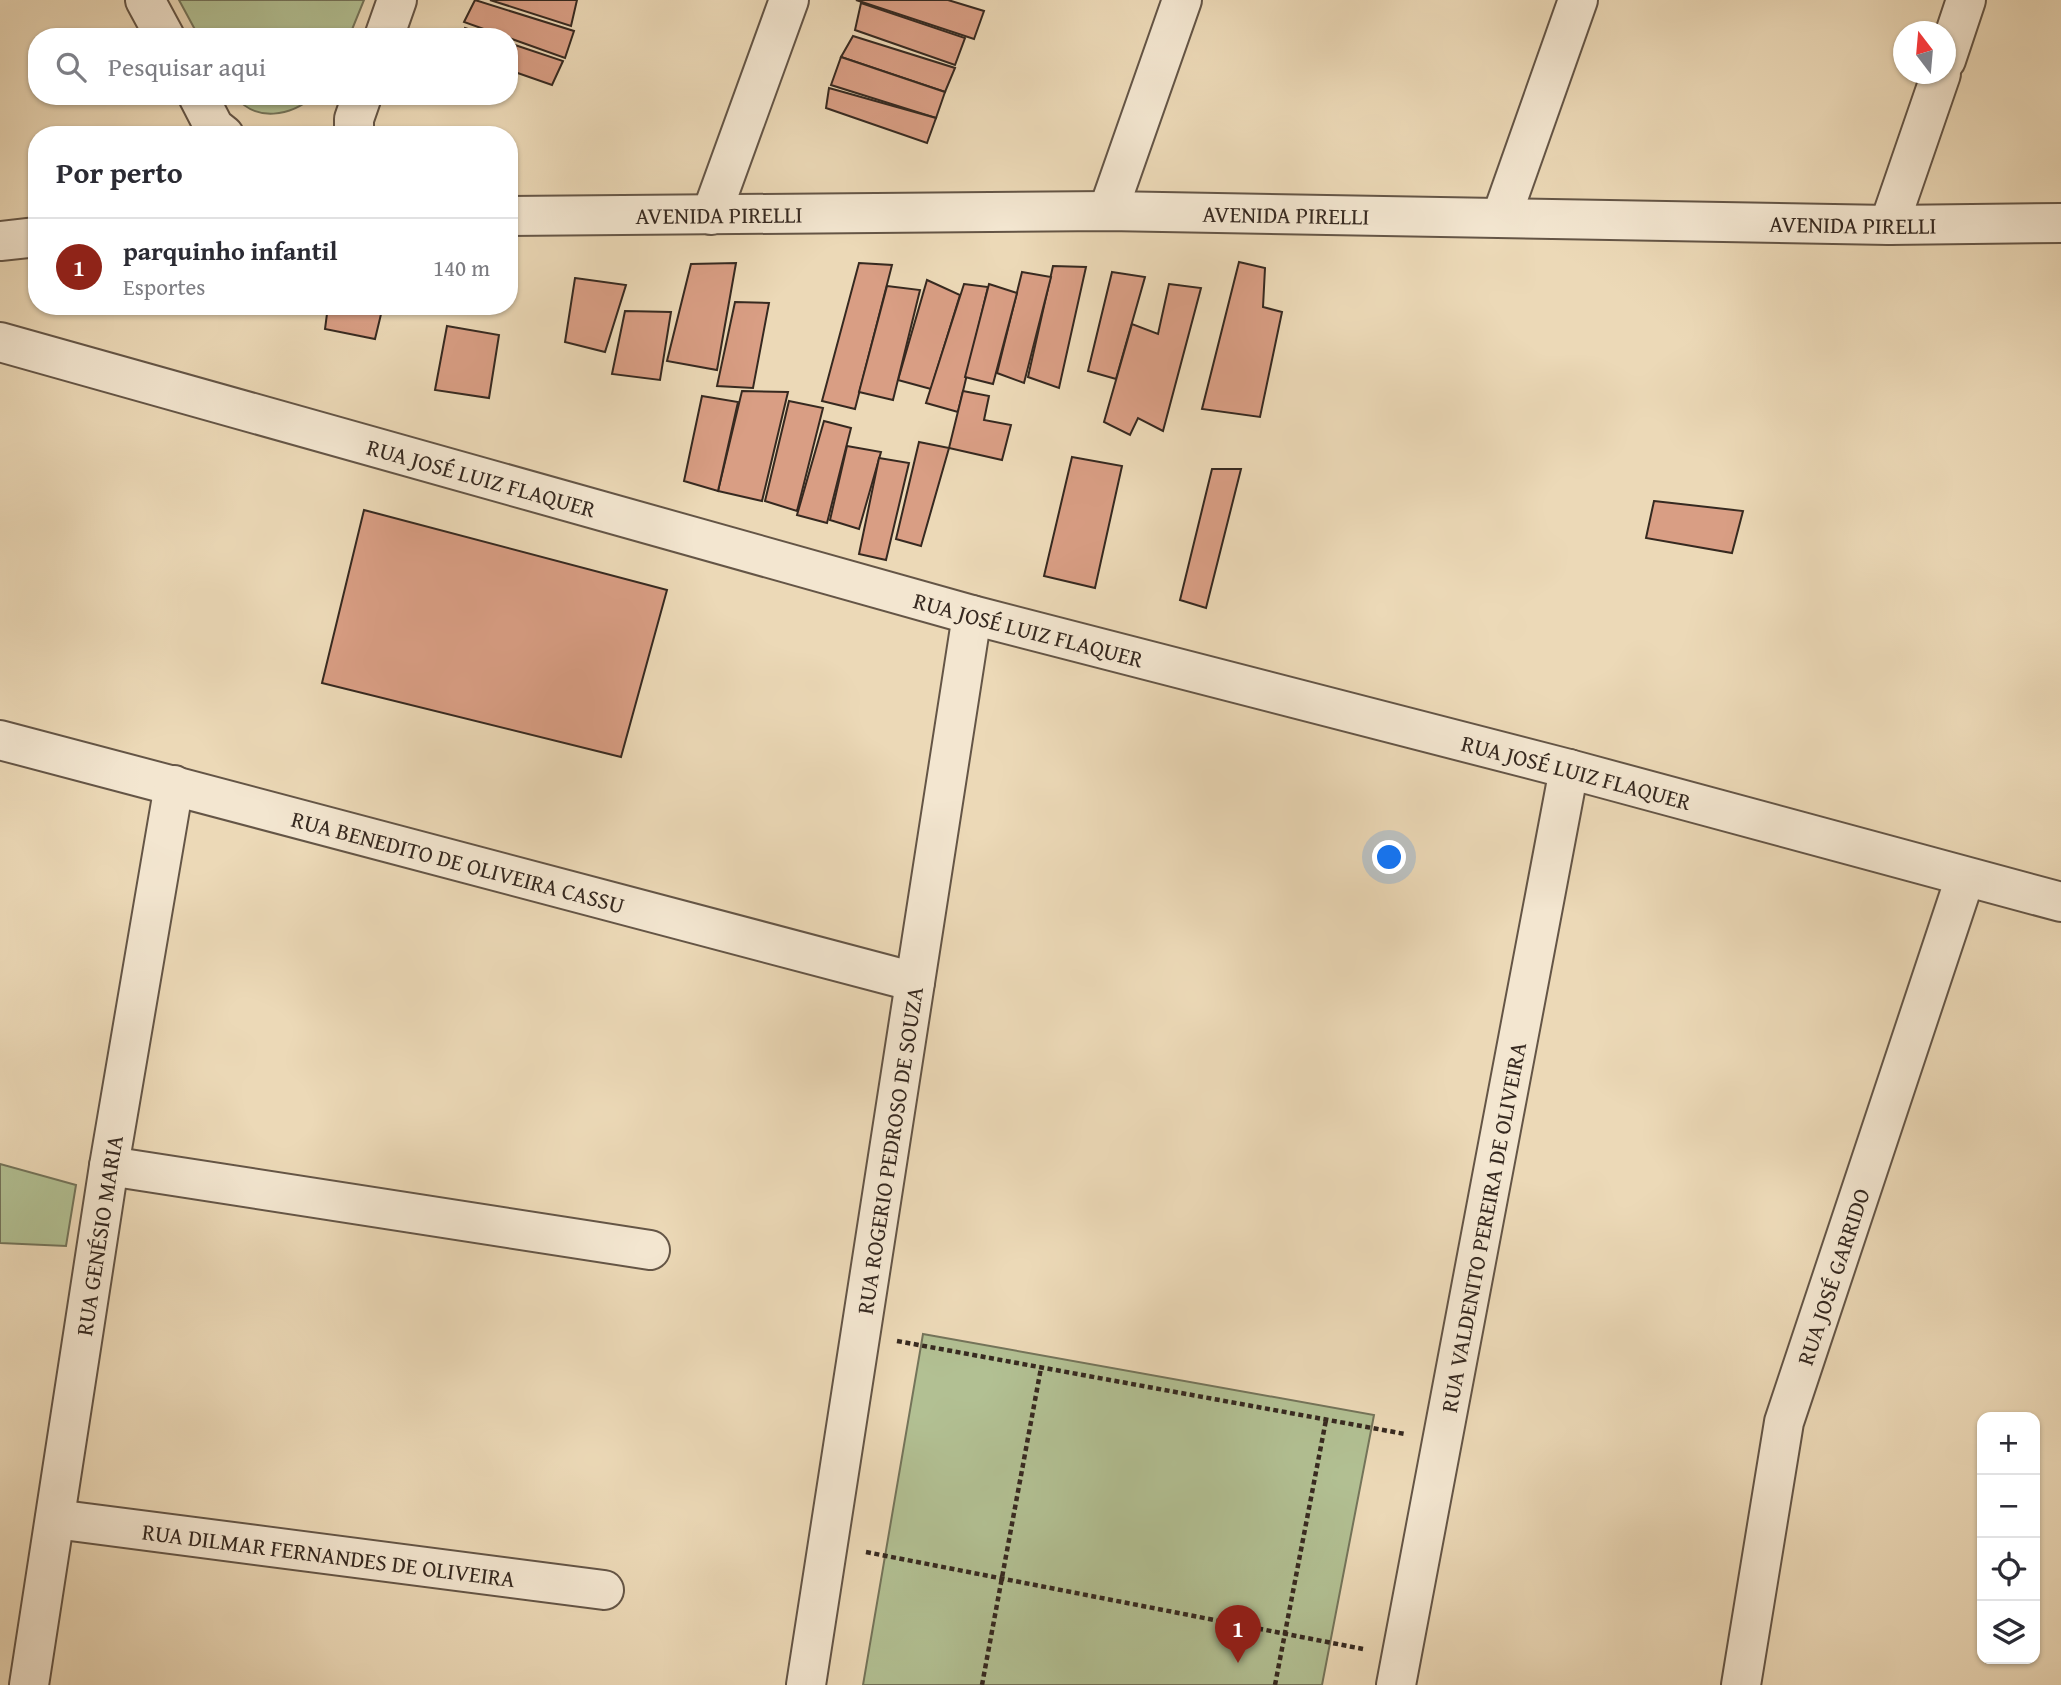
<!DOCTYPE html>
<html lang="pt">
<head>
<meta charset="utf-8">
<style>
  :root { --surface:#fff; --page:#f2f2f3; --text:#2b2b33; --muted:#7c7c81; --line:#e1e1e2; --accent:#8f2418 }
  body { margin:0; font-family:"Gentium Book Plus",serif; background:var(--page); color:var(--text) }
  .controls { position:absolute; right:21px; bottom:21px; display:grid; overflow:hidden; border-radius:14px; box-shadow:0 2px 5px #0004 }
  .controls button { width:63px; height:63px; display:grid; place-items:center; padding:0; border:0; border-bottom:2px solid var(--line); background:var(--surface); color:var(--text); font:35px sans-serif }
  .compass { position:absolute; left:1893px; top:21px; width:63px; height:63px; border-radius:50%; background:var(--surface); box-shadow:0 2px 5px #0004; rotate:344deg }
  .you { position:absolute; left:1390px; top:858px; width:24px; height:24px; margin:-18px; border:5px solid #fff; border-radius:50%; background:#1a73e8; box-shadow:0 0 0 10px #1a73e833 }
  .badge { display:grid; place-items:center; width:46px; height:46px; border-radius:50%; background:var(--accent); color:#fff; font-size:23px; font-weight:700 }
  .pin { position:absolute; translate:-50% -58px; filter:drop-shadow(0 2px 4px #0008) }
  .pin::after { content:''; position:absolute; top:37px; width:24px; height:21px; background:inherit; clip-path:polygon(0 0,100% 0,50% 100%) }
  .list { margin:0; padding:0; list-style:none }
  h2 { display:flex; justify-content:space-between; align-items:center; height:91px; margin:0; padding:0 28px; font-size:30px }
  h2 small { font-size:23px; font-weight:400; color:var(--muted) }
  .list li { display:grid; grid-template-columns:46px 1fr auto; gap:21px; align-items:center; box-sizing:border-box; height:98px; padding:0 28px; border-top:2px solid var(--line) }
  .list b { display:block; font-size:26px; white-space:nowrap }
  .list p { margin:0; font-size:23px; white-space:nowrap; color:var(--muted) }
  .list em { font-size:23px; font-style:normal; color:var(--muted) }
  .icon { flex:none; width:38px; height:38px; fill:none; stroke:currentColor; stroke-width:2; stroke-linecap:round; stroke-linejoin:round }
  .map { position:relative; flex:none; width:2061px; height:1685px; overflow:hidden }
  .search { position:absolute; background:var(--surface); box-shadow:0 2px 5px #0004; left:28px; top:28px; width:490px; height:77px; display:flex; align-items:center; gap:18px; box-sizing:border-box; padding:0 24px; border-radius:28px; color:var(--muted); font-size:26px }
  .panel { position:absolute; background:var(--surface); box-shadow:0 2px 5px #0004; left:28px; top:126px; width:490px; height:189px; border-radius:28px }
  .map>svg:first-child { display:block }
  .green { fill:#b2c093; stroke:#74745a; stroke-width:2 }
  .building { fill:#d99e84; stroke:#362920; stroke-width:2 }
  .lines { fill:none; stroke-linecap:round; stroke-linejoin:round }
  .minor-casing { stroke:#645546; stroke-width:42 }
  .path { stroke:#362920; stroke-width:4.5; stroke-dasharray:5 3.5; stroke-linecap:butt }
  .minor { stroke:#f3e6d0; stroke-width:38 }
  .labels { text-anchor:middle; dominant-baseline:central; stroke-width:7; stroke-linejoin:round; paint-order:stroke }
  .street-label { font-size:23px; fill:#362920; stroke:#f3e6d0 }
</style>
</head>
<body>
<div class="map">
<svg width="2061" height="1685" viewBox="0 0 2061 1685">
  <rect width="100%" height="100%" fill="#ecd9b7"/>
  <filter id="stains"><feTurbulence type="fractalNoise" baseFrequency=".00286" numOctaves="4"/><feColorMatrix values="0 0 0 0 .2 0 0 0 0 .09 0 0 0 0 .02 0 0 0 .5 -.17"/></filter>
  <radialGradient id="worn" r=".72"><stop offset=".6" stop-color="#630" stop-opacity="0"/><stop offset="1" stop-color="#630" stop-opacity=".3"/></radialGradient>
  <g class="green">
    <polygon points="179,0 364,0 349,37 199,37"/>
    <path d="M235,96H314C291,116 256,123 235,96Z"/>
    <polygon points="0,1164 76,1185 66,1246 0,1243"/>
    <polygon points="923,1334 1374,1415 1322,1685 863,1685"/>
  </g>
  <g class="building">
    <polygon points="475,0 574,31 565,58 464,22"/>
    <polygon points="490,0 577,0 571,26"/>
    <polygon points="856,0 948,0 984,11 974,39"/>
    <polygon points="861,3 965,38 955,65 855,30"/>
    <polygon points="465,28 492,37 462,37"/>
    <polygon points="853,36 955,68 945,92 841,57"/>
    <polygon points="509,43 563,61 552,85 509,70"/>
    <polygon points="841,57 945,92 936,118 831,85"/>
    <polygon points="829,88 936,118 927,143 826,108"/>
    <polygon points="1239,262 1265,268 1263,307 1282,312 1260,417 1202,409"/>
    <polygon points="736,263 717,370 667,361 691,264"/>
    <polygon points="859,263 892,265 855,409 822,401"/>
    <polygon points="1053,266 1086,267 1059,388 1028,377"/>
    <polygon points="1022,272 1051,277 1024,383 997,373"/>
    <polygon points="1112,272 1145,277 1116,379 1088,371"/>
    <polygon points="575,278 626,285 605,352 565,342"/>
    <polygon points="927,280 960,295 931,389 898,380"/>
    <polygon points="964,284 988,287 958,412 926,403"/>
    <polygon points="989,284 1017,293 993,384 965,377"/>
    <polygon points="1169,284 1201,288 1163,431 1138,418 1130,435 1104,422 1132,324 1158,334"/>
    <polygon points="887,286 920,290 893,400 859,392"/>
    <polygon points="735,302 769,303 753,388 717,386"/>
    <polygon points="328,306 383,306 375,339 325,329"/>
    <polygon points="625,311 671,312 660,380 612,374"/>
    <polygon points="447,326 499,335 489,398 435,390"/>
    <polygon points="742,391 788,392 762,501 718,491"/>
    <polygon points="963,391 989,396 984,420 1011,425 1002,460 949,448"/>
    <polygon points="702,396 738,402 718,491 684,481"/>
    <polygon points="789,401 823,408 797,511 765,501"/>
    <polygon points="824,421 851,428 827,523 797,515"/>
    <polygon points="919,442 949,448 921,546 896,539"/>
    <polygon points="847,446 881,452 859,529 830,520"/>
    <polygon points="1072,457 1122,466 1095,588 1044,576"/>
    <polygon points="879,458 909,463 886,560 859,554"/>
    <polygon points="1212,469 1241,469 1206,608 1180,600"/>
    <polygon points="1654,501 1743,511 1732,553 1646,538"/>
    <polygon points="364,510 667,590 621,757 322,683"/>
  </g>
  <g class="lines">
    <defs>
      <g id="minor">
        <polyline points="145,0 165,37"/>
        <polyline points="384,37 397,0"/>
        <polyline points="1946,60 1966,0"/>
        <polyline points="198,96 214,127 224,135"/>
        <polyline points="354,135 354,119 362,96"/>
        <polyline points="1108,211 1182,0"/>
        <polyline points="711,215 789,0"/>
        <path id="s1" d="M509,216L1108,211L1889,225L2061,223"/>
        <polyline points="1501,218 1578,0"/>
        <polyline points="1889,225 1941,74"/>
        <polyline points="0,241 37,237"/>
        <path id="s2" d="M0,342L972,615L1569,769L2061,902"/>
        <path id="s3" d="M0,740L915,982"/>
        <polyline points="109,1166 650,1250"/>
        <path id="s4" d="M55,1519L604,1590"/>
        <path id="s5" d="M29,1685L109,1166L174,785"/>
        <path id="s6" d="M806,1685L972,615"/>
        <path id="s7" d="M1396,1685L1569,769"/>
        <path id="s8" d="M1741,1685L1784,1422L1965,878"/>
      </g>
    </defs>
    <use href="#minor" class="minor-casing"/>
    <g class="path">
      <polyline points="897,1341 1405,1434"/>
      <polyline points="866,1552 1363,1649"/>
      <polyline points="982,1685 1041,1368"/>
      <polyline points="1275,1685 1326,1420"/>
    </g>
    <use href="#minor" class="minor"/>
  </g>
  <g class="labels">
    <g class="street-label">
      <text stroke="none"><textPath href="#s1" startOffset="777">AVENIDA PIRELLI</textPath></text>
      <text stroke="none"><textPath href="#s1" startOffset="210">AVENIDA PIRELLI</textPath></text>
      <text stroke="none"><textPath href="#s1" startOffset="1344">AVENIDA PIRELLI</textPath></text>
      <text stroke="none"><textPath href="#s2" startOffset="500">RUA JOSÉ LUIZ FLAQUER</textPath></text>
      <text stroke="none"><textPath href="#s2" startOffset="1068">RUA JOSÉ LUIZ FLAQUER</textPath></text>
      <text stroke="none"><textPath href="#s2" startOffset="1634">RUA JOSÉ LUIZ FLAQUER</textPath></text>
      <text stroke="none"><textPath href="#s3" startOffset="474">RUA BENEDITO DE OLIVEIRA CASSU</textPath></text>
      <text stroke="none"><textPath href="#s6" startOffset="541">RUA ROGERIO PEDROSO DE SOUZA</textPath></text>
      <text stroke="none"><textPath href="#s7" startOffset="466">RUA VALDENITO PEREIRA DE OLIVEIRA</textPath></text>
      <text stroke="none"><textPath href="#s5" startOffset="455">RUA GENÉSIO MARIA</textPath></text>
      <text stroke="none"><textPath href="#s8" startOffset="420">RUA JOSÉ GARRIDO</textPath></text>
      <text stroke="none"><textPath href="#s4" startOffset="276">RUA DILMAR FERNANDES DE OLIVEIRA</textPath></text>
    </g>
  </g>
  <rect width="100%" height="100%" filter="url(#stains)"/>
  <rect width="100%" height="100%" fill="url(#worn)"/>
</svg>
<div class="controls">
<button>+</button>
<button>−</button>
<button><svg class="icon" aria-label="locate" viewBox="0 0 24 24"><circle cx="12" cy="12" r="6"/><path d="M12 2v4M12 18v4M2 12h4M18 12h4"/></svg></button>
<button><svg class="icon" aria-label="layers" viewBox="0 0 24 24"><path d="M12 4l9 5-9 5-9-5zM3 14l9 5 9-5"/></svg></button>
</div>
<svg class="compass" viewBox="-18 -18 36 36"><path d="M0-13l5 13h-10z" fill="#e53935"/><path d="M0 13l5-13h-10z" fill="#7c7c81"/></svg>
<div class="you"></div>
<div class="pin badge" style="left:1238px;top:1663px">1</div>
<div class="search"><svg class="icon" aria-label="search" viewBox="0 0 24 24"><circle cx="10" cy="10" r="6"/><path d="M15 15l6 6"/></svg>Pesquisar aqui</div>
<section class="panel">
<h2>Por perto<small></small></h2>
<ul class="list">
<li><span class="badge">1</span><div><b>parquinho infantil</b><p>Esportes</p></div><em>140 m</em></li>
</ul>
</section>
</div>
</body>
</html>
